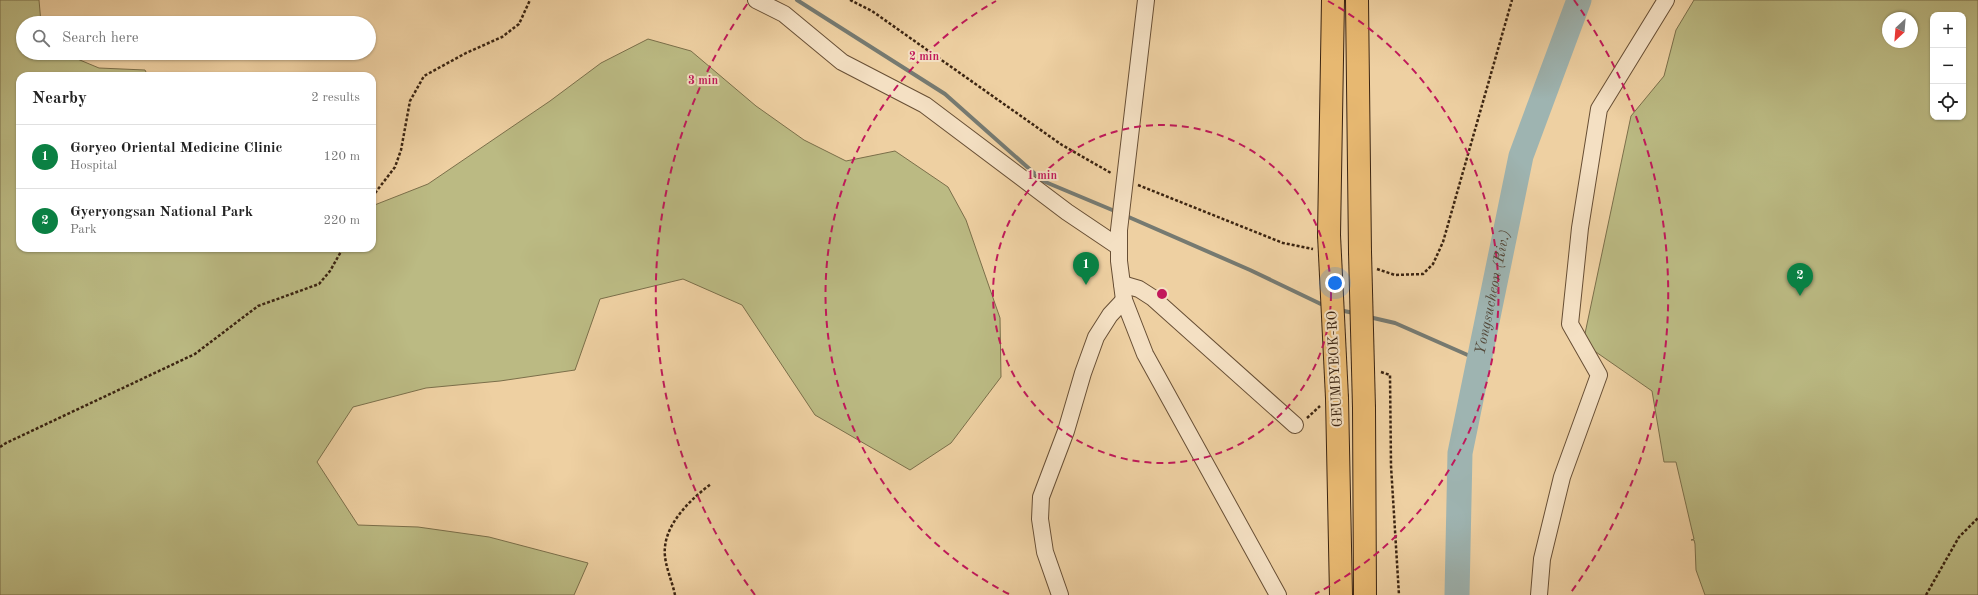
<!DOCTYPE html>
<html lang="en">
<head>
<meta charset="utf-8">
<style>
  :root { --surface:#fff; --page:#f2f2f2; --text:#222; --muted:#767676; --line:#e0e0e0; --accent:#0b8043 }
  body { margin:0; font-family:"Old Standard TT",serif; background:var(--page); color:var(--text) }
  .controls { position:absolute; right:12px; top:12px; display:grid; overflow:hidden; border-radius:8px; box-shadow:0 1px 3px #0004 }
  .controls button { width:36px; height:36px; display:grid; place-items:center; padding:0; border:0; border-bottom:1px solid var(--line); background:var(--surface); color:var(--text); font:20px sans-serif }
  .compass { position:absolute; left:1882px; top:12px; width:36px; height:36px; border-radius:50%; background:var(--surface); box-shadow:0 1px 3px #0004; rotate:206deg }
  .you { position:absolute; left:1335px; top:283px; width:14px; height:14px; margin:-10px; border:3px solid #fff; border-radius:50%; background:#1a73e8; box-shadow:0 0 0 6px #1a73e833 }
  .badge { display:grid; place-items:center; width:26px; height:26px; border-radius:50%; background:var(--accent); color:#fff; font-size:13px; font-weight:700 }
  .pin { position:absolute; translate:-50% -33px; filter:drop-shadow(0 1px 2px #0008) }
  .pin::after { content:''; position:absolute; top:21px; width:14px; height:12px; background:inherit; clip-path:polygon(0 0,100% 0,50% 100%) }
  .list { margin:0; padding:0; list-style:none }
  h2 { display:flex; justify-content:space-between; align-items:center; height:52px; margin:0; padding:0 16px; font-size:17px }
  h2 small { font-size:13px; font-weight:400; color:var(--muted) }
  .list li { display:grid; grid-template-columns:26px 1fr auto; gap:12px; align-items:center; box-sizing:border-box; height:64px; padding:0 16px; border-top:1px solid var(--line) }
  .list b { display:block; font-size:15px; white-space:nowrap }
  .list p { margin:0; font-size:13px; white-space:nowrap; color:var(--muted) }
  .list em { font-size:13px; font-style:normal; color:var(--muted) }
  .icon { flex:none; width:22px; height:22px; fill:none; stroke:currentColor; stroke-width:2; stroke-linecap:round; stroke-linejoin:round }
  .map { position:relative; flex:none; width:1978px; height:595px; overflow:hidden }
  .search { position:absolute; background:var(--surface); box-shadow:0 1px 3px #0004; left:16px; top:16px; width:360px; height:44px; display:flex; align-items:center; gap:10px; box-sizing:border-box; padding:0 14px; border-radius:22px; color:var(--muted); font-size:15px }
  .panel { position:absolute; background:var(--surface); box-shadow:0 1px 3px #0004; left:16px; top:72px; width:360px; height:180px; border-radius:12px }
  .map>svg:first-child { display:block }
  .green { fill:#bbba83; stroke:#7b6f4a; fill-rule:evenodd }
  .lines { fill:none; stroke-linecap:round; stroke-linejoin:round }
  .stream { stroke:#767a71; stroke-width:4 }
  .river { stroke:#9eb4b1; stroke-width:25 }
  .minor-casing { stroke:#684f35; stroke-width:18 }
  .highway-casing { stroke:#3b2411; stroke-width:24 }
  .path { stroke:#3b2411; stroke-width:2.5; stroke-dasharray:3 2; stroke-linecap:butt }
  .minor { stroke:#f4e0c3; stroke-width:16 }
  .highway { stroke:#e7b871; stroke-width:22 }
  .highway-bridge-casing { stroke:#3b2411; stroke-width:24; stroke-linecap:butt }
  .highway-bridge { stroke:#e7b871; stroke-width:22 }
  .ring { fill:none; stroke:#c2185b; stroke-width:2; stroke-dasharray:7 5 }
  .labels { text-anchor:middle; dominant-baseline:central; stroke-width:4; stroke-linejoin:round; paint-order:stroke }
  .street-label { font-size:14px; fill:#3b2411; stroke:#f4e0c3 }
  .water-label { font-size:15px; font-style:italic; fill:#544839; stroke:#f4e0c3 }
  .centre { fill:#c2185b; stroke:#f4e0c3; stroke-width:2 }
  .ring-label { font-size:12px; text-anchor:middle; font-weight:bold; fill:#c2185b; stroke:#f4e0c3; stroke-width:4; stroke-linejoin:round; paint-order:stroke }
</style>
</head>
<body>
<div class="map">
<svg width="1978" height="595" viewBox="0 0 1978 595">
  <rect width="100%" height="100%" fill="#eed0a2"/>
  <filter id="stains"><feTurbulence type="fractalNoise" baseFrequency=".005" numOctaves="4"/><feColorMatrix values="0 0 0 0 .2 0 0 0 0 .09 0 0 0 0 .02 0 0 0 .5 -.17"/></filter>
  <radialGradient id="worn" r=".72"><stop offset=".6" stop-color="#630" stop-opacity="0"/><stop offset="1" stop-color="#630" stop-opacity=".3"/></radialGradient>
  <g class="green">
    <polygon points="0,0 39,0 41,23 23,23 23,53 63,53 99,68 145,70 148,76 20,76 20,248 372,248 372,206 428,184 550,101 601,63 648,39 691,51 756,106 804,140 846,161 895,151 948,187 966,220 1000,318 1001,377 951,443 910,470 815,415 742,305 683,279 600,299 575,370 500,381 426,388 353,407 317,462 358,525 418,527 489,537 588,563 574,595 0,595"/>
    <path d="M1694,0H1978V595H1705L1696,570L1695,544L1694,540H1691L1694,539L1676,462H1664L1652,391L1583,343L1631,116L1664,76L1676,30ZM1933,15H1963V117H1933ZM1888,18H1912V42H1888Z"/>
  </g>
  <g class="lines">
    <g class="stream">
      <polyline points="797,0 945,94 1043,181 1117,212"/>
      <polyline points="1124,215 1250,270 1325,306"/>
      <polyline points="1339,310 1354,313"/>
      <polyline points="1369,317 1395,323 1479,360"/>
    </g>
    <path class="river" id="s1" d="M1457,595L1460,453L1521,156L1579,0"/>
    <defs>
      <g id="minor">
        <polyline points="756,0 784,14 842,62 925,105 1067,212 1119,247"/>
        <polyline points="1146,0 1119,230 1119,261 1124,300 1145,354 1278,595"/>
        <polyline points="1122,284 1139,289 1153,298 1295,425"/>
        <polyline points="1060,595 1045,552 1040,519 1041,497 1066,431 1083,373 1096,337 1110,315 1124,300"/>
        <polyline points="1539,595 1542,559 1562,477 1599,375 1570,324 1580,228 1599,109 1666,0"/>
      </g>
      <g id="highway">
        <polyline points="1357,0 1360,252"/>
        <polyline points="1329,235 1333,0"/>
        <polyline points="1337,398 1341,595"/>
        <polyline points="1364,408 1365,595"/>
      </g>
    </defs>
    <use href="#minor" class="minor-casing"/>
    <use href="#highway" class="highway-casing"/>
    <g class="path">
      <polyline points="850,0 872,11 1062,145 1111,173"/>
      <polyline points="1138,185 1283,243 1313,249"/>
      <polyline points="372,197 395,167 401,150 410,101 424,76 466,53 502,37 519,24 530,0"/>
      <polyline points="1377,269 1395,275 1423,274 1433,264 1443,242 1512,0"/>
      <polyline points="1381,372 1390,375 1391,466 1399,595"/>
      <polyline points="1307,418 1320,406"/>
      <polyline points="0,447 6,443 195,354 258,306 319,284 330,271 343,248"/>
      <path d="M675,595C672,580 663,562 665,547C667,522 692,498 711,484"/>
      <polyline points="1926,595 1959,537 1978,518"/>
    </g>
    <use href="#minor" class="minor"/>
    <use href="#highway" class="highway"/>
    <defs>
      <g id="highway-bridge">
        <polyline points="1329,235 1337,398"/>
        <polyline points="1360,252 1364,408"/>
      </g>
    </defs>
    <use href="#highway-bridge" class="highway-bridge-casing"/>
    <use href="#highway-bridge" class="highway-bridge"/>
  </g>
  <g class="ring">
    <circle cx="1162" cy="294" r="169"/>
    <path d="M1009 594A337 337 0 0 1 996 1M1328 1A337 337 0 0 1 1315 594"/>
    <path d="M755 595A506 506 0 0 1 750 0M1574 0A506 506 0 0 1 1569 595"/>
  </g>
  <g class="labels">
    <g class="street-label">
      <text transform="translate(1335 369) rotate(-93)">GEUMBYEOK-RO</text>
    </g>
    <g class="water-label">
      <text stroke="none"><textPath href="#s1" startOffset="306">Yongsucheon (Riv.)</textPath></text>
    </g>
  </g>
  <circle cx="1162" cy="294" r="6" class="centre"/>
  <g class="ring-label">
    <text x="924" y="60">2 min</text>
    <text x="703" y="84">3 min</text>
    <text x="1042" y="179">1 min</text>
  </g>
  <rect width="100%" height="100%" filter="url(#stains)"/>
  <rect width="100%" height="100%" fill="url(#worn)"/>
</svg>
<div class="controls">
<button>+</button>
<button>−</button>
<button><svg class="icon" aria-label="locate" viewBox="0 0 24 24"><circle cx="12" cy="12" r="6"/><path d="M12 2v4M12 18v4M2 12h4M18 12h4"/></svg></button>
</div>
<svg class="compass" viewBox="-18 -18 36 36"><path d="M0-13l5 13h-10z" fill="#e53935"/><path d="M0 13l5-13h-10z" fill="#767676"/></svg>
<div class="you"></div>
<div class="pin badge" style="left:1086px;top:285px">1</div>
<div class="pin badge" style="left:1800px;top:296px">2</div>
<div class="search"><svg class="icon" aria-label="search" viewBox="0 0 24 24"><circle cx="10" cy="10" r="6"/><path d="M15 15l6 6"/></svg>Search here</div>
<section class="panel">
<h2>Nearby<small>2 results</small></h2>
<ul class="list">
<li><span class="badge">1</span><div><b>Goryeo Oriental Medicine Clinic</b><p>Hospital</p></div><em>120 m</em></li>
<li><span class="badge">2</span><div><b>Gyeryongsan National Park</b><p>Park</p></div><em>220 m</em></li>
</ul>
</section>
</div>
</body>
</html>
